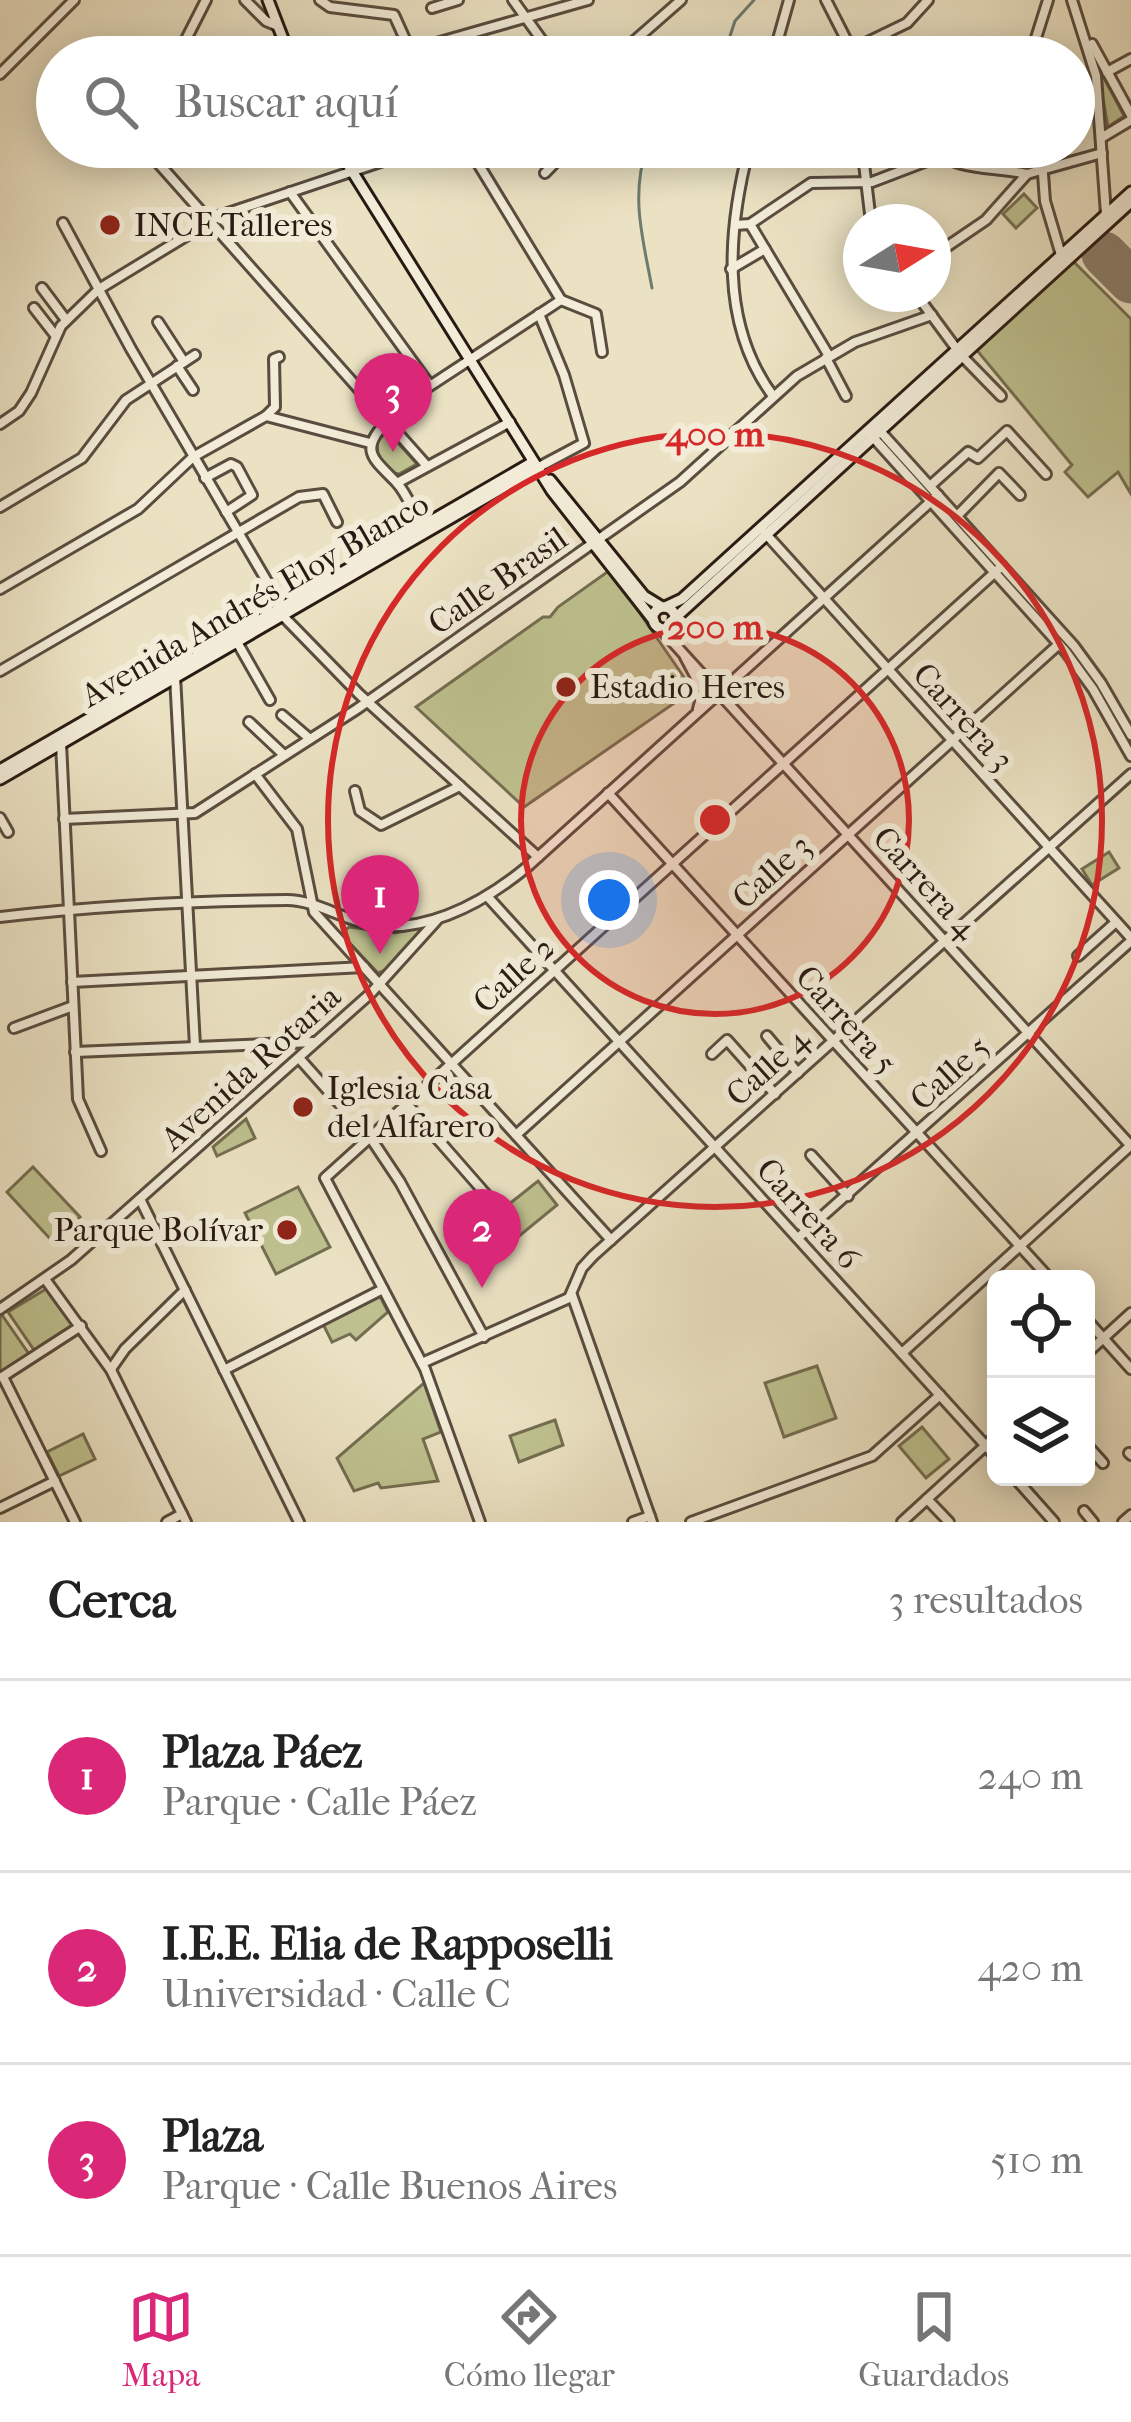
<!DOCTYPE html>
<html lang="es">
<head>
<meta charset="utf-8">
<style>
  :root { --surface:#fff; --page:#f6f6f6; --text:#222; --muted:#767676; --line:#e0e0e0; --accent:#db2777 }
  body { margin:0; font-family:"IM FELL French Canon",serif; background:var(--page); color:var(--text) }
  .controls { position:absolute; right:36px; bottom:36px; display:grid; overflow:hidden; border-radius:18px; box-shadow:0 6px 30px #0003 }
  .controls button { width:108px; height:108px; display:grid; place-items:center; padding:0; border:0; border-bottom:3px solid var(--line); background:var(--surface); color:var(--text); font:60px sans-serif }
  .compass { position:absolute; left:843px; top:204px; width:108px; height:108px; border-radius:50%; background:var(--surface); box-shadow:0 6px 30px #0003; rotate:79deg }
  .you { position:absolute; left:609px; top:900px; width:42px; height:42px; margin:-30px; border:9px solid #fff; border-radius:50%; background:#1a73e8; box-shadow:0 0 0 18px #1a73e833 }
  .badge { display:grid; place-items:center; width:78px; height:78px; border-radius:50%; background:var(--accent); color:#fff; font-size:39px; font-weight:700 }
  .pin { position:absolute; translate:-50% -99px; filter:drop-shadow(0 3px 6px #0008) }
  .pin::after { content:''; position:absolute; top:63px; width:42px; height:36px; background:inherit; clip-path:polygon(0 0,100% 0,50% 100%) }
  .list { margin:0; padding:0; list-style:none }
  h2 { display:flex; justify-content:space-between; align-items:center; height:156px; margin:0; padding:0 48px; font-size:51px }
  h2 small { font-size:39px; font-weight:400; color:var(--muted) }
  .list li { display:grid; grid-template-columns:78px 1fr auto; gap:36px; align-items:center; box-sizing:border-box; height:192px; padding:0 48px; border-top:3px solid var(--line) }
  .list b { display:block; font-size:45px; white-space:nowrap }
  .list p { margin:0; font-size:39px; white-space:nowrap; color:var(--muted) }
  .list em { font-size:39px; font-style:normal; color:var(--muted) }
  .icon { flex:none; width:66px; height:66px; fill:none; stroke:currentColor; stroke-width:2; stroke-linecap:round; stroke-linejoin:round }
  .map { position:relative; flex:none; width:1131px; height:1522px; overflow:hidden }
  .search { position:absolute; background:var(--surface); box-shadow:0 6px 30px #0003; left:36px; right:36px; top:36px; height:132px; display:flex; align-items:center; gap:30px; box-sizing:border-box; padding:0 42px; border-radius:66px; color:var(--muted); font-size:45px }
  .sheet { height:732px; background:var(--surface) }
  nav { display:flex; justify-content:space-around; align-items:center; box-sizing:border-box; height:168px; border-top:3px solid var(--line); background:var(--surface); font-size:33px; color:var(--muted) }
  nav a { display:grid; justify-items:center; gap:6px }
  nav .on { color:var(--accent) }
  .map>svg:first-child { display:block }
  .green { fill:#bec18f; stroke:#746e51; stroke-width:3 }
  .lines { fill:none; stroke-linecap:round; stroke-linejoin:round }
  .stream { stroke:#6c7c71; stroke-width:3 }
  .runway { stroke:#8a7e6b; stroke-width:45 }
  .street-casing { stroke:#5a4c3f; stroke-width:14 }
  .secondary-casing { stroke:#291a13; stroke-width:15 }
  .street { stroke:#f2ecd8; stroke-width:8 }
  .secondary { stroke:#f2ecd8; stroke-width:9 }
  .ring { fill:none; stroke:#d62828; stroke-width:6 }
  .poi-dot { fill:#8f2418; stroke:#f2ecd8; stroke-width:4.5 }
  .labels { text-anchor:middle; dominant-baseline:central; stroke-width:12; stroke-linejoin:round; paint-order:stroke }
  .poi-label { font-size:33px; fill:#291a13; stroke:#f2ecd8; text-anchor:start }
  .street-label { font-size:33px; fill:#291a13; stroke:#f2ecd8 }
  .centre { fill:#d62828; stroke:#f2ecd8; stroke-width:6 }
  .ring-label { font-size:36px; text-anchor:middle; font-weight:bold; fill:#d62828; stroke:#f2ecd8; stroke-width:12; stroke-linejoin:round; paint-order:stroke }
</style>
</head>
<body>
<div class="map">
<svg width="1131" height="1522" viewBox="0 0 1131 1522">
  <rect width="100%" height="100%" fill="#ebe2c3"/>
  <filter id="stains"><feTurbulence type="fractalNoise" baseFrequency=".00167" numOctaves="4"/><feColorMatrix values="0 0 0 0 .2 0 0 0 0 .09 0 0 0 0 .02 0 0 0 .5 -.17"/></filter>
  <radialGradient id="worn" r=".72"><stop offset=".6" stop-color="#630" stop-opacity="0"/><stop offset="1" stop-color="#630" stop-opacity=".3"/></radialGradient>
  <g class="green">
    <polygon points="1103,76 1124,116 1108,127 1099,77"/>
    <polygon points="1024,194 1037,208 1016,228 1003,214"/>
    <polygon points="1073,261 1131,319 1131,494 1118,472 1088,497 1065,472 1072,465 975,348"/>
    <polygon points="388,432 417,464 399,474 388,472 378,456 377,440"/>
    <polygon points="610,570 688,683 686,695 524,807 416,707 543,617 550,617 558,607"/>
    <polygon points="1109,852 1119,868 1092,885 1082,869"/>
    <polygon points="349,927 395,933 418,928 421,930 386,970 378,973 341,934"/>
    <polygon points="246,1119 255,1138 217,1156 213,1147"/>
    <polygon points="33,1167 80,1217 53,1242 7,1192"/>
    <polygon points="538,1181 557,1205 518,1237 498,1213"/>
    <polygon points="298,1187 330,1247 276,1274 245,1213"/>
    <polygon points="46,1289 73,1325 34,1350 8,1312"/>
    <polygon points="380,1296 388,1312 356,1340 350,1334 332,1342 323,1324"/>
    <polygon points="2,1315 29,1354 0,1373 0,1316"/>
    <polygon points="817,1366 836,1418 784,1437 765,1383"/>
    <polygon points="424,1383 441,1432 423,1439 438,1481 381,1488 378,1483 354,1491 337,1458"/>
    <polygon points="555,1420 563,1445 519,1462 510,1436"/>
    <polygon points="922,1427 949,1459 926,1478 899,1446"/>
    <polygon points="83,1434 95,1459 59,1476 47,1452"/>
  </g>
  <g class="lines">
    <g class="stream">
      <polyline points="723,57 735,21 754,0"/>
      <path d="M647,147C630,196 643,239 652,288"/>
    </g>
    <polyline class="runway" points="1104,254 1131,281"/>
    <defs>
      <g id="street">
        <polyline points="245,0 266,21 278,26"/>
        <polyline points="320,0 330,7 394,15 413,57"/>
        <polyline points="513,0 554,57"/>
        <polyline points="826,0 855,57"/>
        <polyline points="1072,0 1096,76 1106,214"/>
        <polyline points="432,8 458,0"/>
        <polyline points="885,34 899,57"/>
        <polyline points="1092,44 1131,115"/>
        <polyline points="851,50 907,23 928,0"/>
        <polyline points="177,57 206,0"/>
        <polyline points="387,57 588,0"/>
        <polyline points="616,57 681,0"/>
        <polyline points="773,57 789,0"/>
        <polyline points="1030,57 1048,0"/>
        <polyline points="1107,72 1131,59"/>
        <polyline points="0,74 74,0"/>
        <polyline points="1101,138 1131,120"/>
        <polyline points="144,147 427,466"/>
        <polyline points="468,147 561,300"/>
        <path d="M749,147C728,229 719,323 773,396"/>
        <polyline points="862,147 871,222"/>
        <path d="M930,147C956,172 993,166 1027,174"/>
        <polyline points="1041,147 1045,201 1061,255"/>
        <polyline points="747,154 766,147"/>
        <polyline points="545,173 570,147"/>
        <polyline points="290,192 429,384"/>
        <polyline points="63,223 131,349 282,607 283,616 359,694 538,857"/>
        <polyline points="750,224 829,356"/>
        <polyline points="735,225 750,224 811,183 872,182 927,161 944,160"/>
        <polyline points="933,256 986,220 1027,174 1102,153"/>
        <polyline points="731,269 765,249"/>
        <polyline points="42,288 66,320"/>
        <polyline points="916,294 961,355 1001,396"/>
        <polyline points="561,300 596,314 602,352"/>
        <polyline points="34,308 55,335"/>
        <polyline points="158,322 184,362"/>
        <polyline points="826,358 846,396"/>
        <polyline points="177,366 193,390"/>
        <polyline points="266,416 275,407 274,359 279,357"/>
        <polyline points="384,416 561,300"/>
        <path d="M388,420C358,451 373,458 397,483C407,494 414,513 422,526"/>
        <polyline points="0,424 19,411 31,393 61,326 99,289 219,216 425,147"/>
        <polyline points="879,430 1074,646 1101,683 1131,735"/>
        <polyline points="872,436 1066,652 1093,689 1131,756"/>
        <polyline points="537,468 584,443 564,375 539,314"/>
        <polyline points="205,478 231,464 237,467 252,495 226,512"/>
        <polyline points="397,483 510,422"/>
        <polyline points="930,486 968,452 978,458 1007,431 1046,474"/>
        <polyline points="0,507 82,458 126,400 195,355"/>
        <polyline points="957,516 999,473 1020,495"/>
        <polyline points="765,533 1131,938"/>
        <polyline points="0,589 138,509 193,457 266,416 370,443"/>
        <polyline points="659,627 1131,1146"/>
        <polyline points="237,642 270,700"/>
        <polyline points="685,657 703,691 698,709"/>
        <polyline points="0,671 299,497 323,494 337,522"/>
        <polyline points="175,676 195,1046"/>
        <polyline points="282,715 310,739"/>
        <polyline points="249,722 284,755"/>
        <polyline points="61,743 78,1099 101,1151"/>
        <polyline points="255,774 297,829 314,912 611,1240"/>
        <polyline points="355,791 360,811 381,825 460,786"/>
        <polyline points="608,793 1050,1279"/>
        <polyline points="0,818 8,832"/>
        <polyline points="64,819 195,813 357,709 680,482 797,376 855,342 932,315"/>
        <polyline points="487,896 996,1457"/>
        <path d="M0,917C94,906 192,901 287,900C311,900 334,914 357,921C417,940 482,904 527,867L938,495"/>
        <polyline points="1078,956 1116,922"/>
        <polyline points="72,982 364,967"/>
        <polyline points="14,1028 73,1006"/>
        <polyline points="767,1036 798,1073"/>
        <polyline points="75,1052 313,1042"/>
        <polyline points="712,1054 727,1040 775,1094"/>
        <polyline points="299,1058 339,1103"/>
        <polyline points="407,1104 497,1207"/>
        <polyline points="516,1135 1059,644"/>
        <polyline points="370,1137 400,1182 484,1337"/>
        <polyline points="811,1155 848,1196"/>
        <polyline points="140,1199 299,1522"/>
        <polyline points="798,1238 1131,941"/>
        <polyline points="45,1279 111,1370 186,1522"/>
        <polyline points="572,1295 652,1522"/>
        <polyline points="0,1309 71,1260 371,993 437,920"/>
        <polyline points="1086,1319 1131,1369"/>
        <polyline points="902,1353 1130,1146"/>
        <polyline points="1086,1354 1131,1313"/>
        <polyline points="422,1363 569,1298 582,1268 593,1256 1131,774"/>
        <polyline points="111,1369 125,1349 185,1290"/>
        <polyline points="224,1370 383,1289"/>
        <polyline points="2,1377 81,1326"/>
        <polyline points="3,1377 75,1522"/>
        <polyline points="1086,1444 1103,1463"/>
        <polyline points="1129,1453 1131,1455"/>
        <polyline points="1014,1477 1054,1522"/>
        <polyline points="927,1499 949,1522"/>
        <polyline points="0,1508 55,1481"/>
        <polyline points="1084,1511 1093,1522"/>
        <polyline points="167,1522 182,1514"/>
        <polyline points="480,1522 425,1369 325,1178 1002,566"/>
        <polyline points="633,1522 650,1516"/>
        <polyline points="691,1522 872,1456 940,1395"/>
        <polyline points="902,1522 996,1436"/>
        <polyline points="1123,1522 1131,1515"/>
      </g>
      <g id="secondary">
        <polyline points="268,0 290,57"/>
        <polyline points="337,147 552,491 654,621"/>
        <polyline points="550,480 644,596 662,607"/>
        <polyline points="665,607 682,599 1131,192"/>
        <circle cx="664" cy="618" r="11"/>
        <polyline points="674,619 1131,202"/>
        <polyline points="0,770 533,462"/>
        <polyline points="0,779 537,468"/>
      </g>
    </defs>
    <use href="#street" class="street-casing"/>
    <use href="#secondary" class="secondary-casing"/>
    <use href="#street" class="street"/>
    <use href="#secondary" class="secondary"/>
  </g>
  <circle cx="715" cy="820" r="194" fill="#d62828" fill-opacity=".12"/>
  <g class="ring">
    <circle cx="715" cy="820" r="194"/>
    <circle cx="715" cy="820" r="387"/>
  </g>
  <g class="poi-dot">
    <circle cx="110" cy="225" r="12"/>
    <circle cx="566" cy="687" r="12"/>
    <circle cx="303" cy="1107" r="12"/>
    <circle cx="287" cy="1230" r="12"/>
  </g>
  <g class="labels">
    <g class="poi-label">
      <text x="134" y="225">INCE Talleres</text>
      <text x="590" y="687">Estadio Heres</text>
      <text x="327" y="1088">Iglesia Casa<tspan x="327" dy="38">del Alfarero</tspan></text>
      <text x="263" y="1230" text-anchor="end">Parque Bolívar</text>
    </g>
    <g class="street-label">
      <text transform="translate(498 581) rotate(-35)">Calle Brasil</text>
      <text transform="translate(255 600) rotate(-30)">Avenida Andrés Eloy Blanco</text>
      <text transform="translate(963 717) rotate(48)">Carrera 3</text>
      <text transform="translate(772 872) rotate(-42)">Calle 3</text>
      <text transform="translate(925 883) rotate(48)">Carrera 4</text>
      <text transform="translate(514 975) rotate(-42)">Calle 2</text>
      <text transform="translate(846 1020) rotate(48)">Carrera 5</text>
      <text transform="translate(768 1067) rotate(-42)">Calle 4</text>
      <text transform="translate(251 1068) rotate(-42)">Avenida Rotaria</text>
      <text transform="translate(950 1073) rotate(-42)">Calle 5</text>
      <text transform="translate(808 1214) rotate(48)">Carrera 6</text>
    </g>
  </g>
  <circle cx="715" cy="820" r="18" class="centre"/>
  <g class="ring-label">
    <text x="715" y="446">400 m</text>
    <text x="715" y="639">200 m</text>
  </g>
  <rect width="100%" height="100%" filter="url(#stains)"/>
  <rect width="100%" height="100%" fill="url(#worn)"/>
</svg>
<div class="controls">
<button><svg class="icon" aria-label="locate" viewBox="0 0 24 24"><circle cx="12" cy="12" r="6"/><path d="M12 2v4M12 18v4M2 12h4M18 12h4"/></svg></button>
<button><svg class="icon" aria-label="layers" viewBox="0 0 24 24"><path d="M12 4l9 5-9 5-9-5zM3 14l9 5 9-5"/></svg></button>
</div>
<svg class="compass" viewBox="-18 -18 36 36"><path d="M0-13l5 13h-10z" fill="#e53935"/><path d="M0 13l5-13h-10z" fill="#767676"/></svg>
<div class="you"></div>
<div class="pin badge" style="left:380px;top:954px">1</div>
<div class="pin badge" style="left:482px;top:1288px">2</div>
<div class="pin badge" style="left:393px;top:452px">3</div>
<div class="search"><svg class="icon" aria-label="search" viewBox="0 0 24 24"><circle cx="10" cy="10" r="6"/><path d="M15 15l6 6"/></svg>Buscar aquí</div>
</div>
<section class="sheet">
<h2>Cerca<small>3 resultados</small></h2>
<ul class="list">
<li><span class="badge">1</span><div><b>Plaza Páez</b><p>Parque · Calle Páez</p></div><em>240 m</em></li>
<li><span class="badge">2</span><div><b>I.E.E. Elia de Rapposelli</b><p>Universidad · Calle C</p></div><em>420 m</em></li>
<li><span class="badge">3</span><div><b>Plaza</b><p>Parque · Calle Buenos Aires</p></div><em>510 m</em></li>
</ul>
</section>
<nav>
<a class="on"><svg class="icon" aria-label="map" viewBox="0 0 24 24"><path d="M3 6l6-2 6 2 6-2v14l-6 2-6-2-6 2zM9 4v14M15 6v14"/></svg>Mapa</a>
<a><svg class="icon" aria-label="directions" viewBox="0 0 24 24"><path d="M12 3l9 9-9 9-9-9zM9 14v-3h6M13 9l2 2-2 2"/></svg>Cómo llegar</a>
<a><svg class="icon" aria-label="saved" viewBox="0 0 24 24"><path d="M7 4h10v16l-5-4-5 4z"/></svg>Guardados</a>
</nav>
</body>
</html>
